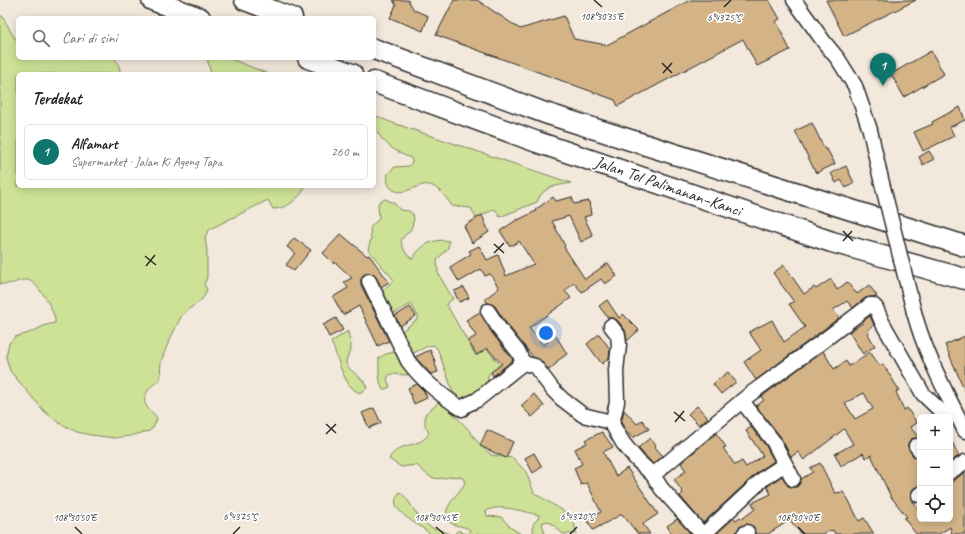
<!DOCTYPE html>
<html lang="id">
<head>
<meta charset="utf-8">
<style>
  :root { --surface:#fff; --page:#f2f2f2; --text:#202124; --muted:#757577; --line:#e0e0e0; --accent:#0f766e }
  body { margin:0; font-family:Caveat,sans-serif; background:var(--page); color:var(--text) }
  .controls { position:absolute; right:12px; bottom:12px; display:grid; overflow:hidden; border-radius:6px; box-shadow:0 2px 10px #0003 }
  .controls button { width:36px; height:36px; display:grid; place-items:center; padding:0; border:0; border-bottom:1px solid var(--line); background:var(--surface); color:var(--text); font:20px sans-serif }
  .you { position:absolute; left:546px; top:333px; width:14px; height:14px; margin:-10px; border:3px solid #fff; border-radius:50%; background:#1a73e8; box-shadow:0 0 0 6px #1a73e833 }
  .badge { display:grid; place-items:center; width:26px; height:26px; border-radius:50%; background:var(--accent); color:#fff; font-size:13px; font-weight:700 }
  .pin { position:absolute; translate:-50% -33px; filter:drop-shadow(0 1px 2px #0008) }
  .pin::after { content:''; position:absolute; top:21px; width:14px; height:12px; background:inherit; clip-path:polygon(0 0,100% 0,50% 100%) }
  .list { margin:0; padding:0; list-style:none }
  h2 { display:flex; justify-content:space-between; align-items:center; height:52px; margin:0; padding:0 16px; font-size:17px }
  h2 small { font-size:13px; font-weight:400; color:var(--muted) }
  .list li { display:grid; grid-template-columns:26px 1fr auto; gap:12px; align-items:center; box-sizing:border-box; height:56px; margin:0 8px 8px; padding:0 8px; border:1px solid var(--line); border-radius:6px }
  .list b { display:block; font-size:15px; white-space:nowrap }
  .list p { margin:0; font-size:13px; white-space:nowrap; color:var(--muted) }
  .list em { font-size:13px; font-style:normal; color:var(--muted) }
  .icon { flex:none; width:22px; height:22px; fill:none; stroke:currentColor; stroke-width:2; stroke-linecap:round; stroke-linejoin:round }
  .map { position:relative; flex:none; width:965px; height:534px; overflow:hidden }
  .search { position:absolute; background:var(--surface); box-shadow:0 2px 10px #0003; left:16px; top:16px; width:360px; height:44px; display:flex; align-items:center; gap:10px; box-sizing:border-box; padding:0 14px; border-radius:6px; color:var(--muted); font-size:15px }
  .panel { position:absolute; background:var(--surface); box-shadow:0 2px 10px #0003; left:16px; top:72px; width:360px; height:116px; border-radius:6px }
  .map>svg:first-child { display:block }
  .green { fill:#cee297; stroke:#7c8661 }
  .building { fill:#d4b487; stroke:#2b2b2b; fill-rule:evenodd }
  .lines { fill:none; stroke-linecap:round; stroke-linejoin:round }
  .minor-casing { stroke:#2b2b2b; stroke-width:17 }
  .highway-casing { stroke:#2b2b2b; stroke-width:23 }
  .minor { stroke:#fff; stroke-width:14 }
  .highway { stroke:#fff; stroke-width:20 }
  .minor-bridge-casing { stroke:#2b2b2b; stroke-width:17; stroke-linecap:butt }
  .minor-bridge { stroke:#fff; stroke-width:14 }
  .ticks { fill:none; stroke:#2b2b2b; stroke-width:1.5 }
  .labels { text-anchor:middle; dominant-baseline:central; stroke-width:3.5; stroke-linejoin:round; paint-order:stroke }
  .street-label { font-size:17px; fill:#2b2b2b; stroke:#fff }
  .ticks-label { font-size:10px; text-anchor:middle; fill:#2b2b2b; stroke:#fff; stroke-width:3.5; stroke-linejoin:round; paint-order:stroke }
</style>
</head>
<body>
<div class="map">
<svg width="965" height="534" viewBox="0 0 965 534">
  <rect width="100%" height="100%" fill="#f2e8db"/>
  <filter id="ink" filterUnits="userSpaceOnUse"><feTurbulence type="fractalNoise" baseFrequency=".025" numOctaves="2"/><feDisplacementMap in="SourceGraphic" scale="8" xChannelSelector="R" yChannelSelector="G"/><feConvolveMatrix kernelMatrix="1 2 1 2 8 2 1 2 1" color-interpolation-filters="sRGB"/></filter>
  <g filter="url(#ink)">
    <g class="green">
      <path d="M0,15L3,17L12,34L18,42V58H114L118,63L121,74H18V186H306C300,198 287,209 273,209L268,200L210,229L207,233L205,237L207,252V277L204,285L207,288C205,304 189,305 181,317C176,327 163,352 161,363C160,369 161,375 159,381C150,385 140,398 147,407C150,412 155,413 157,419L153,428L149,431L130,436L115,438L91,435L77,432L59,423L44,411L10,371L6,357L9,343L15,337L29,333L46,325L55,323C57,314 38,282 28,280C23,279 17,282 13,283C8,284 4,284 0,284Z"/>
      <polygon points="207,58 228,58 269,74 211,74"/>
      <path d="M376,116L390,122L571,183L550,187L541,194L537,202L500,217L495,209L476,218L471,208L452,206C446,198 440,188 430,185C418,182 402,199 391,188C387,184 387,179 388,173L395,167L409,166L412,162L411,158C398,154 381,142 376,129C375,125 376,120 376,116Z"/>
      <path d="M385,199L394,203L400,210L409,211L413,214L414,219L411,229L401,240C402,247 406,256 413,259C420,245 434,238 449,241L448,248L437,260L438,273L453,299L446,304L476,356L487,349L500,365L488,375L487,388L470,400L460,398L453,392L438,350L434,345L428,346L407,356L398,334L419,318L411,304L391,315L381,292L394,280L368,250L371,239L370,229L372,225L379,219L378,204L380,201Z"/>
      <path d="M348,331C348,337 352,343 351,348C351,354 346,355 346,364C352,374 364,377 367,388L360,393C342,386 339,358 331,342Z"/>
      <path d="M399,351L408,375L390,374L387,379L390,387L383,390C378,379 379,369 379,358L386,354Z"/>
      <path d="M440,400L467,428L481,446L491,455L513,458L526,472L534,493L562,510L574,523L577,534H563L551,523L547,521L542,523L545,534H534C532,527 532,523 538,519L539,515C525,512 499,503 486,511L487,516L501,517L511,528L521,534H455V533L459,530L462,533L467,534L470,530C464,525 455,527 449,522C438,512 460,492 465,483L463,478C453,473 440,482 431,477C426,475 421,468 416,465L401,467L389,459C399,440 421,449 429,433L425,425V414L435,406Z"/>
      <path d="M400,492C410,500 414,513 424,522C433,532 440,527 449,534H430C419,523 383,510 400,492Z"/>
    </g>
    <g class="building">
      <polygon points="393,0 408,0 414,10 428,16 423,31 390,18 396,5"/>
      <polygon points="454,0 477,0 520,29 564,16 574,39 607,45 690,0 769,0 780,19 776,21 790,50 757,66 743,39 618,106 615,100 436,35"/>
      <polygon points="826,0 916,0 844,36"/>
      <polygon points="931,51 944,74 904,97 891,74"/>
      <polygon points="960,107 965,120 950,127 954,136 923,151 914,132 933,124 932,122"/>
      <polygon points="812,123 825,150 827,149 835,164 816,173 795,131"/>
      <polygon points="929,151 934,159 923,165 919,157"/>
      <polygon points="846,166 854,183 846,188 841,180 836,183 831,173"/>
      <polygon points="553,197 556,201 572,197 574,204 589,201 591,215 584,217 593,236 581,242 569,216 552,221 565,246 564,247 583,276 585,279 608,263 617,276 605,284 601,279 582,292 574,283 565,291 571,298 529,328 543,345 556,336 567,354 556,362 557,363 549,370 541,361 533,357 506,323 495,306 488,303 485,299 499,288 490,274 485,276 481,269 459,282 450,267 471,254 469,251 479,246 487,260 498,255 506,276 534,264 519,241 513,245 509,245 500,231 518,219 518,220 536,211 535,210"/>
      <polygon points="482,215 489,232 472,243 464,226"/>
      <polygon points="341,234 367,256 369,255 389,282 381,287 376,277 373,274 369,273 362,276 361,280 361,285 389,341 378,346 359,306 343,315 333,297 348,288 344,282 352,278 335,262 334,264 323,253"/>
      <polygon points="294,238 311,250 294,271 286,265 295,253 287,247"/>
      <polygon points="784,265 804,294 814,287 816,289 831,279 837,290 847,282 857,294 869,285 877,296 865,298 853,308 847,301 833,310 839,318 756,380 744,362 761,350 749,332 772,320 784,342 805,327 789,304 794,302 773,273"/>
      <polygon points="464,287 469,298 459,302 454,291"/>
      <polygon points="607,300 619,318 623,314 639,330 627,341 625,330 618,321 614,318 608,318 599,306"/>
      <polygon points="410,307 416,316 400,326 395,316"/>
      <polygon points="480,312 492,333 513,360 493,376 491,372 502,364 487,348 477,355 468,341 476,336 466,320"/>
      <polygon points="870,316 874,325 868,330 869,333 868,334 875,346 863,354 849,332 864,322 863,321"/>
      <polygon points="336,318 343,330 329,337 323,325"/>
      <polygon points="599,334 610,349 609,358 602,364 587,344"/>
      <polygon points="965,336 965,391 945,345"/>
      <polygon points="430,350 436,363 435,364 438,372 431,374 415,357"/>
      <path d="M823,351L834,369L846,361L849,366L870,352L880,366L883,364L899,390L896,392L904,410L907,408L917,423L910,427L920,439L915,438L911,439L908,443V447L913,456L920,459V486L914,488L911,493V498L920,512V519H950V483L965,472V534H952L950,527L939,534H916L904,518L907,517L891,497L871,455L865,458L863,453L841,466L835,454L853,444L844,429L804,460L798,452L791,457L780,436L756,406L764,400L761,397ZM864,393L873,409L855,419L845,403Z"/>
      <polygon points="728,372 736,382 721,394 713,384"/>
      <polygon points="417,384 424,391 427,398 414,404 408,388"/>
      <polygon points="534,394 544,406 532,417 521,406"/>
      <polygon points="697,406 708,418 699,425 688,414"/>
      <polygon points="374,408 381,423 369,428 362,413"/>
      <polygon points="624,410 637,424 642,420 649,429 632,438 621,423"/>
      <polygon points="751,427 766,446 774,461 758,472 703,523 680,496 683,493 674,479 686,471 681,463 716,433 726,447 723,448 735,465 742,461 746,467 763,456 746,431"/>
      <polygon points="487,430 513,442 506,458 480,446"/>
      <polygon points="602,432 613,447 603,452 616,476 627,468 658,514 643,524 650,534 638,534 622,514 593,530 587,520 601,512 587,483 581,485 574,468 582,464 575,449 587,443 585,440"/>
      <polygon points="650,438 656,445 655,447 663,456 653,464 638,448"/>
      <polygon points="950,438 959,456 951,461 950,459"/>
      <polygon points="534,453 542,467 533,473 525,458"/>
      <polygon points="820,463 835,493 843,492 848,499 859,521 864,518 874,534 835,534 833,530 822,534 801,534 790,520 768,534 755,534 754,527 747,524 739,527 736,534 716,534 734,518 736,520 740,517 742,519 755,509 752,503 771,494 767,487 769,485 782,476 788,486 792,487 797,487 800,483 801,479 813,472 810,468"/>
      <polygon points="677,519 691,534 672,534 667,526"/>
    </g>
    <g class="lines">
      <defs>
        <g id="minor">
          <polyline points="794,0 824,42 838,59 855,86 870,130 880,175"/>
          <path d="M369,281L408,361C422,380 442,396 462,409"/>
          <polyline points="488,311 499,328 519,353 523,363"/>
          <path d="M914,312C925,354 946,392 965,431"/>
          <polyline points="611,326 618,335 619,345 616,370 617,402 612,424"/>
          <polyline points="742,401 773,441 793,479"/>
          <polyline points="466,405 477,400 523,363 535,366 553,390 562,399 583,415 607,421 612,424 623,443 637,460 653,475"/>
          <polyline points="916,446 920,451"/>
          <polyline points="950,472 965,462"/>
          <polyline points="919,495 920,494"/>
          <polyline points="702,534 661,488 653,475 749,395 819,344 870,305 873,305 876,308 882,322 923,394 947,417"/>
          <polyline points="704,534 764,478 785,464"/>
          <polyline points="744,534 747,532"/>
        </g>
        <g id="highway">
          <polyline points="152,0 200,18"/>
          <polyline points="245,0 292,18"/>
          <polyline points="374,49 545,113 965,246"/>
          <polyline points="308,58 352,74"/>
          <polyline points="374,82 537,142 832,242 965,279"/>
        </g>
      </defs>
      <use href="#minor" class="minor-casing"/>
      <use href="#highway" class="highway-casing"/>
      <use href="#minor" class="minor"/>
      <use href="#highway" class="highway"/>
      <defs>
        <polyline id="minor-bridge" points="880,175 914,312"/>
      </defs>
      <use href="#minor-bridge" class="minor-bridge-casing"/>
      <use href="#minor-bridge" class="minor-bridge"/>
    </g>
  </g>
  <path class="ticks" d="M594,0L602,7M724,7L731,0M662,63L672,73M663,73L672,63M843,231L853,241M843,241L852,231M494,244L504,253M494,253L504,243M145,256L156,265M146,266L155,255M674,412L685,421M675,422L684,411M326,424L336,433M326,434L336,424M75,527L82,534M436,527L444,534M798,527L805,534M233,534L240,527M570,534L577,527"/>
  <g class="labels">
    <g class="street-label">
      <text transform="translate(668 186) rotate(19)">Jalan Tol Palimanan–Kanci</text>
    </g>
  </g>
  <g class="ticks-label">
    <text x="602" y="20">108°30'35"E</text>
    <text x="724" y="21">6°43'25"S</text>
    <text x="240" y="520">6°43'25"S</text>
    <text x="577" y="520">6°43'20"S</text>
    <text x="75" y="521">108°30'50"E</text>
    <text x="436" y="521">108°30'45"E</text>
    <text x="798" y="521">108°30'40"E</text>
  </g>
</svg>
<div class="controls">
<button>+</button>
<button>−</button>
<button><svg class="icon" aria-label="locate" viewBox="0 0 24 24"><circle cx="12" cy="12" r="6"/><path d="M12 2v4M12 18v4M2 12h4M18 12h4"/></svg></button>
</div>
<div class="you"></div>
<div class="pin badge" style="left:883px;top:86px">1</div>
<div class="search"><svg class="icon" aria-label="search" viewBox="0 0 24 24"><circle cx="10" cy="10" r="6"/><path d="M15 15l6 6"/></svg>Cari di sini</div>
<section class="panel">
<h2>Terdekat<small></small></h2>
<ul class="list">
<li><span class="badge">1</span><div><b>Alfamart</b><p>Supermarket · Jalan Ki Ageng Tapa</p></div><em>260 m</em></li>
</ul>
</section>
</div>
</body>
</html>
